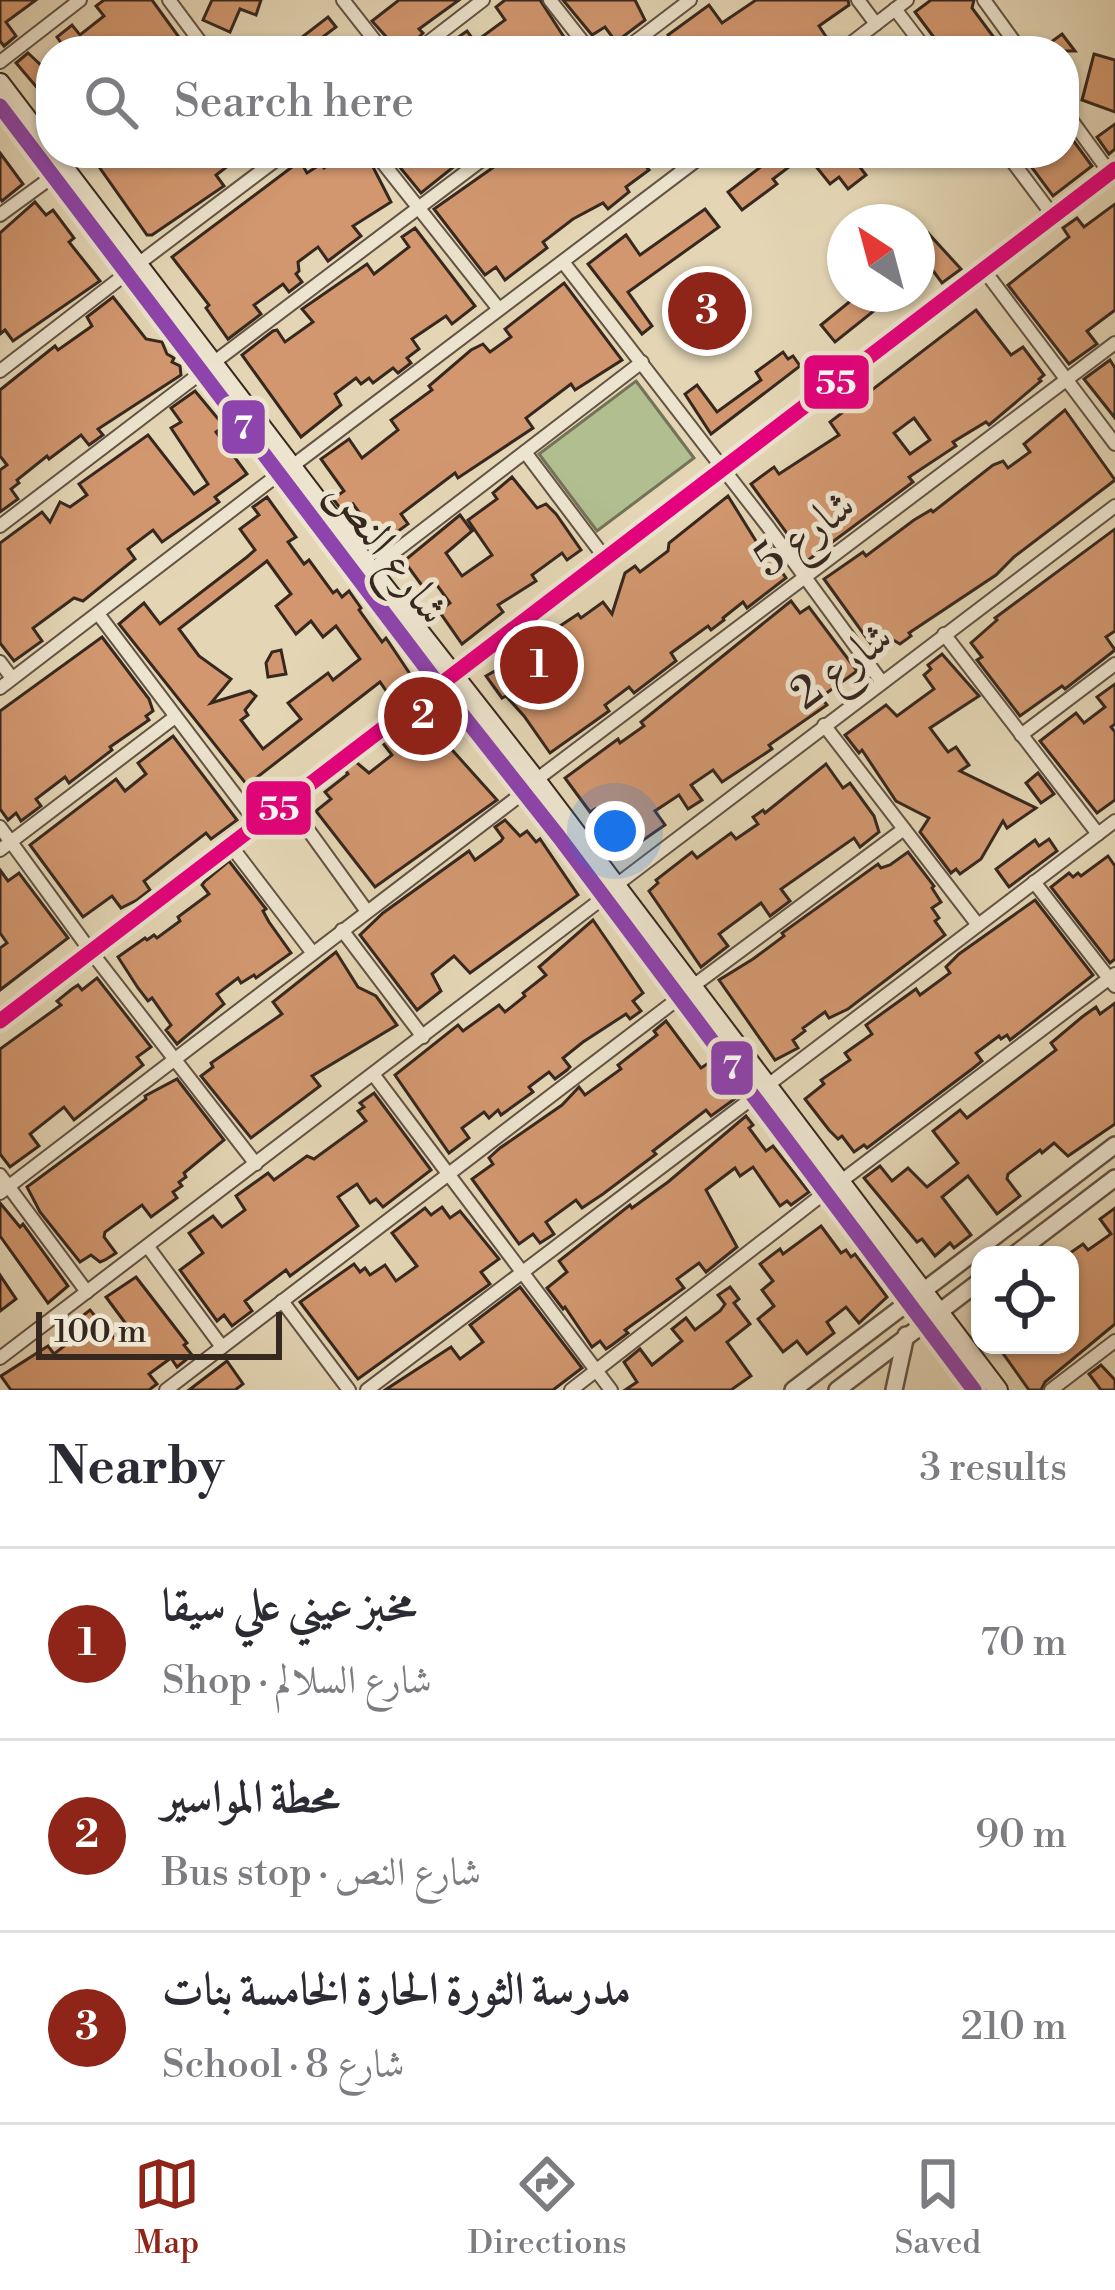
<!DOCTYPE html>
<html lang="en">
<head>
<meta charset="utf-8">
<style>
  :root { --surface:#fff; --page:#f2f2f3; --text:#2b2b33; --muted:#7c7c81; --line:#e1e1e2; --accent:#8f2418 }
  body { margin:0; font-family:"Libre Bodoni",Amiri,serif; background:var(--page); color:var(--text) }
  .controls { position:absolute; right:36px; bottom:36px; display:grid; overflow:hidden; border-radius:24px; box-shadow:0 3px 9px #0004 }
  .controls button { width:108px; height:108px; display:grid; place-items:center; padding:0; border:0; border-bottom:3px solid var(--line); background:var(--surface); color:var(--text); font:60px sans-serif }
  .compass { position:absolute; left:827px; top:204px; width:108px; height:108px; border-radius:50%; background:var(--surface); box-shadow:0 3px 9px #0004; rotate:324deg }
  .scale { position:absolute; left:36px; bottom:30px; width:246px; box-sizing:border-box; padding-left:12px; border:6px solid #36271f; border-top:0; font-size:33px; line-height:42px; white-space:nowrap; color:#36271f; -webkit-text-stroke:9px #ede4cf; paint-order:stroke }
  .you { position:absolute; left:615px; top:831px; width:42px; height:42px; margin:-30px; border:9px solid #fff; border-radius:50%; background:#1a73e8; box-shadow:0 0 0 18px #1a73e833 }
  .badge { display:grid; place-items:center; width:78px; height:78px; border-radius:50%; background:var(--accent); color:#fff; font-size:39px; font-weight:700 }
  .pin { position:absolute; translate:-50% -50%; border:6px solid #fff; box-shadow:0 3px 12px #0006 }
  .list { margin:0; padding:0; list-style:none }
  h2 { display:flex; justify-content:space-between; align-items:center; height:156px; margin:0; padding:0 48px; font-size:51px }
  h2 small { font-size:39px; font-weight:400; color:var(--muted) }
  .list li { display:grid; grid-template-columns:78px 1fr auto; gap:36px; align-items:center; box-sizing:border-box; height:192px; padding:0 48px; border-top:3px solid var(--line) }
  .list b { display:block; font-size:45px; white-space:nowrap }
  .list p { margin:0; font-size:39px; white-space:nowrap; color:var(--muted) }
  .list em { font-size:39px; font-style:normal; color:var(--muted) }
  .icon { flex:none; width:66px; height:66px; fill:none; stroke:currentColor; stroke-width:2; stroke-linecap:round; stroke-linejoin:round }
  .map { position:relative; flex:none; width:1115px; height:1390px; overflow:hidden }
  .search { position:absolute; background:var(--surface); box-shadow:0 3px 9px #0004; left:36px; right:36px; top:36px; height:132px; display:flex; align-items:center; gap:30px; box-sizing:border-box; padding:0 42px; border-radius:48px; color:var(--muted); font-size:45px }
  .sheet { height:732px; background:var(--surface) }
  nav { display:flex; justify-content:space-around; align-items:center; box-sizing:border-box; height:168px; border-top:3px solid var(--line); background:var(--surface); font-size:33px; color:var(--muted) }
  nav a { display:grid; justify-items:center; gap:6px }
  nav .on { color:var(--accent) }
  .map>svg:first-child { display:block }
  .green { fill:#b1be90; stroke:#747258; stroke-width:3 }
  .building { fill:#d2976f; stroke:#36271f; stroke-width:3; fill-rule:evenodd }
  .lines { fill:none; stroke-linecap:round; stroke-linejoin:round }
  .minor-casing { stroke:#625344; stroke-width:16 }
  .tertiary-casing { stroke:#625344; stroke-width:20 }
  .secondary-casing { stroke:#36271f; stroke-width:22 }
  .minor { stroke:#ede4cf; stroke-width:12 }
  .tertiary { stroke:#ede4cf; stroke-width:15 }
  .secondary { stroke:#ede4cf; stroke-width:18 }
  .bus-1-casing { stroke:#ede4cf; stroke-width:24 }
  .bus-2-casing { stroke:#ede4cf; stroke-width:24 }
  .bus-1 { stroke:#8e44ad; stroke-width:15 }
  .bus-2 { stroke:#e5007d; stroke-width:15 }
  .labels { text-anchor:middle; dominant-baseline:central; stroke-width:10; stroke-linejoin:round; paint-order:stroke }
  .street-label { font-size:45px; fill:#36271f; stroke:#ede4cf }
  .line-badge { stroke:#ede4cf; stroke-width:4.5 }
  .badge-label { font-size:33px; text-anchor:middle; font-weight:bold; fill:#fff }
</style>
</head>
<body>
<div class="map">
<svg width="1115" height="1390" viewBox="0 0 1115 1390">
  <rect width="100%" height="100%" fill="#e4d6b5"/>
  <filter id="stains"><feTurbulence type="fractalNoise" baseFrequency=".00167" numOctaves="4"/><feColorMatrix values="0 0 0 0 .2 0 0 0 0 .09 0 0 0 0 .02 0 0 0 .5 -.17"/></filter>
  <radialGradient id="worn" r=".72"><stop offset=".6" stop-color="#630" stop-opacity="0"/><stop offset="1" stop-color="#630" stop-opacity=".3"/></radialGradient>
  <polygon class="green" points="636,381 694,458 597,531 539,454"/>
  <g class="building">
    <polygon points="0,0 36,0 6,22 16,36 4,46 0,41"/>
    <polygon points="104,0 152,0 189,51 154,51 150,46 143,51 67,51 57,37 72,25 80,35 104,16 96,6"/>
    <polygon points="212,0 261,0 256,15 240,9 230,32 203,20"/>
    <polygon points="399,0 459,0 419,29 423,33 407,49 399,51 372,21"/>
    <polygon points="505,0 540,0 573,51 462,51 454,40 467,31 475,42 505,20 496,7"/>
    <polygon points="563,0 635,0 645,20 616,42 605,27 592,35"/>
    <polygon points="756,0 848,0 849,5 819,26 827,38 808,51 660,51 672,42 668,35 709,5 722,23"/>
    <polygon points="931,0 974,0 972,8 1004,51 944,51 915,12"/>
    <polygon points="328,17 336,27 324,36 335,51 284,51"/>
    <polygon points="1062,34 1075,51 1039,51"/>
    <polygon points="28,53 42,66 51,59 51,104 16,63"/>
    <polygon points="1094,54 1115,60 1115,112 1082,100"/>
    <polygon points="1115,124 1115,149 1109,154 1097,137"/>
    <polygon points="1064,128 1092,166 1053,196 1021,153 1064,153"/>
    <polygon points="0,153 23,184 2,201 0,198"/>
    <polygon points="106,153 245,153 216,175 224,186 152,235 147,235 95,161"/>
    <polygon points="346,153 357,153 373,167 391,202 353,226 361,236 328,261 318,247 298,262 299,271 296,274 302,282 289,292 283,284 254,305 261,314 228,339 206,308 209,305 172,257 300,161 307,173 321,164 324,168"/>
    <polygon points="471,153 421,193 389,154 390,153"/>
    <polygon points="501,153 652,153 642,161 649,170 626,187 629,192 608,209 603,203 573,219 543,242 547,248 505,280 496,267 485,275 434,209 505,159"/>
    <polygon points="779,153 849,153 866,175 848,189 839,177 830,184 806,154 773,179 777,184 742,210 728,192"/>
    <polygon points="35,202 46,215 53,210 74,238 69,242 100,281 13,341 5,330 0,334 0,233"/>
    <polygon points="1115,204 1115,310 1087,331 1097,344 1069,364 1008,285 1069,237 1063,228 1077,218 1084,227"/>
    <polygon points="705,209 719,227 628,292 652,326 642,334 588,264 626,235 640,255"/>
    <polygon points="415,228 475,306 452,324 446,316 412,339 419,349 407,358 411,363 398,373 393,368 373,383 369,378 361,384 356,378 335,394 341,405 301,437 242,355 273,331 277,330 285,342 313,322 302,309 367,264 374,274 409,247 402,237"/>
    <polygon points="928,233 961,269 942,283 931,268 917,279 917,242"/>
    <polygon points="564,283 622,360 575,390 571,384 526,418 533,428 458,478 455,473 401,514 408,524 382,543 353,504 343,512 333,499 344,491 321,459 349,439 362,458 398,430 391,420 432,390 429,386 471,350 483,344 490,352 511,337 505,329"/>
    <polygon points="859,294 895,294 835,342 821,325"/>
    <polygon points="113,297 146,339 162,342 167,354 174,358 172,362 180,366 181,375 98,429 103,435 89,445 81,435 49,459 47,456 17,480 19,483 11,489 18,499 0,512 0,470 7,465 0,456 0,390 55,346 58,350 92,326 87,317"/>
    <path d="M976,310L1011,355L1023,347L1044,375L1039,379L1041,381L989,425L986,422L953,442L956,446L909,477L913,482L807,561L751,484L774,467L779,474L839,435L830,422ZM914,418L930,440L910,454L894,433Z"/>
    <polygon points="783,352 788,359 793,356 800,366 711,434 685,394 697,385 717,412 761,380 756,372"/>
    <polygon points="1110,360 1115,368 1115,418 1084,379"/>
    <polygon points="195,391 224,426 216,432 247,474 215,497 219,502 162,542 153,530 128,549 135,559 83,601 74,598 33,628 42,641 14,661 0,643 0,543 42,512 50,522 60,502 70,507 87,495 79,484 148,435 194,494 208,484 171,428 181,422 171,408"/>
    <polygon points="1065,410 1115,480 1014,557 996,575 909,633 911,636 900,644 888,637 873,647 824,579 863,552 866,556 914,520 931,510 933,512 993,465 1003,461 1008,468 1030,452 1024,444"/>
    <polygon points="512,477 537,508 546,504 556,514 581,550 567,560 562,553 532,575 536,581 498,605 503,612 462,644 439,611 450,603 434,581 423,587 404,561 460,515 472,531 446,553 462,576 492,555 468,520 497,499 493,493"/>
    <polygon points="728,496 756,541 767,552 771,549 784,566 780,569 786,578 747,608 743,602 723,618 724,620 711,630 708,626 671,653 676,661 634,693 629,687 605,705 609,711 550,753 524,716 506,696 502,698 486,676 520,657 529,671 556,652 545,636 578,614 581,618 603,602 612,614 625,573 635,566 640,572 668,551 669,543"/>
    <path d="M267,497L296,537L288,542L304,564L309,560L333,593L337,590L342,597L349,591L361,608L359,610L382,642L386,638L412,677L389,695L380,682L247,785L119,624L144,603L160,624L247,557L255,550L240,529L259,515L253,507ZM267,561L291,594L276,606L296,634L311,621L323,637L336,626L360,659L333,680L328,673L288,703L301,719L263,749L241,720L248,715L245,710L256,696L250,691L211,703L231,679L199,656L179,629Z"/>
    <polygon points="1115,529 1115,631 1106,637 1115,650 1065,689 1062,686 1020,716 977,660 982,657 971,643 997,620 995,618"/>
    <polygon points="791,601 800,613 809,607 857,671 821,697 827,705 769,745 772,749 722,782 713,770 691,785 702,800 688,809 679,795 655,811 665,825 626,852 595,809 590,812 565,778 618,739 620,743 644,726 641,722"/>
    <polygon points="102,637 149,699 153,711 146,716 149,720 110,747 112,750 69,783 65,777 36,799 41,806 21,821 16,813 8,820 0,809 0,711"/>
    <polygon points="281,650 286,674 268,677 266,663 272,652"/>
    <polygon points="942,654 979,696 930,728 948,752 956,747 969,765 960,771 1036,808 1007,828 1003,821 981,859 960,874 956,869 951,873 920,832 929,818 896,801 862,750 859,753 845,735 886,705 897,716 934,689 924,675 931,669 928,665"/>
    <polygon points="1115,684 1115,724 1111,727 1115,732 1115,800 1097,813 1040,741 1076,713 1084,723 1105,707 1097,697"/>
    <polygon points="440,713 454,731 445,742 497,800 375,887 316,811 331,799 325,792 348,774 345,770 356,762 369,773 392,755 382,742 395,732 400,738 417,722 421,727"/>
    <polygon points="173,736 237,820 211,839 206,833 144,881 150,890 137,900 121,908 112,896 83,917 30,845 116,779 125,791 146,774 138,763"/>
    <polygon points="826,764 843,788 850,783 874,816 879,832 860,847 854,838 781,889 790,901 770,916 761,903 719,934 728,946 701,967 649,891 658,883 656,880 692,852 697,858 731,833 736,839 758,824 753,817 763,810 765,813"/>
    <polygon points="1038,773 1054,794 1041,803 1026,783"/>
    <polygon points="505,820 520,836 527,831 536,842 540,839 578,895 470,973 454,956 432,974 441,991 417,1010 360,935 383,913 469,851 475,860 501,841 503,838 495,827"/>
    <polygon points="1049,839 1057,851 1009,887 996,869 1035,840 1039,846"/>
    <polygon points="908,852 934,886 932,888 941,902 932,908 939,918 935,921 945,935 848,1009 829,1018 825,1012 803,1028 805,1031 793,1040 798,1048 775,1060 719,980 753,959 784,936 782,933 878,864 881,868 890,865"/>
    <polygon points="1108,856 1115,866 1115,959 1110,963 1051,887 1069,873 1073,877 1078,873 1081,876"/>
    <polygon points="229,861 266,909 263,911 269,922 291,953 256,978 254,975 241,983 238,978 217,994 224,1004 177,1044 166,1030 171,1025 152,998 148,1001 138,988 118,957 145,938 147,940 154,935 157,938 180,921 178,917 209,894 202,885 205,881"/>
    <polygon points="0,870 8,881 19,873 68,938 0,990 0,948 7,943 0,933"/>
    <polygon points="1035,900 1093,975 1010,1040 1007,1035 1001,1039 999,1036 976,1053 982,1061 972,1069 867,1148 864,1145 854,1152 842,1136 838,1139 829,1130 805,1099 824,1084 821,1080 850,1060 845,1053 872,1034 866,1025 916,989 920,995 950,973 946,967 959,954"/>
    <polygon points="593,920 643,993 633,1001 641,1011 630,1019 626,1014 583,1042 563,1058 570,1067 567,1070 555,1079 549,1072 529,1087 533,1092 501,1115 498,1110 489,1118 484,1112 462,1128 469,1138 449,1153 395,1075 458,1025 463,1031 499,1005 505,1012 525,996 523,993 546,975 539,967"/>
    <polygon points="336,952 358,987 376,996 397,1025 312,1076 320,1086 251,1138 201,1076 213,1067 211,1063 282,1014 273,1002"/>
    <polygon points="97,978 151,1047 137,1057 143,1065 74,1120 64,1107 30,1134 39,1146 10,1167 0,1154 0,1049 61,1005 57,1001 72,989 78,985 82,990"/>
    <polygon points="1115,1003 1115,1124 1068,1156 1054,1143 1042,1153 1040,1150 1008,1174 1007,1179 1020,1196 997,1214 968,1176 942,1197 971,1235 954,1248 950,1243 935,1256 922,1239 917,1242 864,1178 880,1166 892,1181 908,1168 927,1187 958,1163 933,1131 960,1110 967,1118 1056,1050 1051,1043 1082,1017 1096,1007 1100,1014"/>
    <polygon points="666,1021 701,1068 710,1062 736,1098 711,1116 706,1110 684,1127 653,1151 656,1154 603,1194 582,1208 576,1200 546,1222 554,1234 540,1243 533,1234 519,1244 472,1179 493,1164 489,1158 500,1148 562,1105 579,1087 585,1095 621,1069 618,1065 657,1035 654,1031"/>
    <polygon points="177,1079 224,1140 184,1173 186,1177 179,1182 182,1186 173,1192 177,1198 151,1217 142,1205 105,1232 104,1237 116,1253 105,1260 100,1262 91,1255 80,1262 40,1212 27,1187 146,1099 145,1096"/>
    <polygon points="374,1093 431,1170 383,1207 376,1199 370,1203 357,1184 338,1197 358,1226 290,1276 286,1270 245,1301 252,1311 232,1326 224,1315 217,1321 180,1270 203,1253 189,1233 213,1216 222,1227 245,1210 236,1196 268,1173 274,1180 307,1156 314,1159 366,1121 358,1111 364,1107 360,1103"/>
    <polygon points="746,1116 753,1125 749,1128 766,1151 773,1146 809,1192 791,1205 787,1201 780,1206 753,1167 740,1176 735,1168 706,1190 737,1247 706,1272 699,1263 677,1279 684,1288 625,1330 628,1333 612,1345 606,1349 600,1341 592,1347 565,1307 563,1309 547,1288 567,1272 559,1261 630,1205 632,1208 668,1182"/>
    <polygon points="0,1203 20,1227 23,1224 68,1286 48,1303 0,1236"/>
    <polygon points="442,1207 450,1218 460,1211 499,1259 481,1272 490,1284 358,1379 300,1302 354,1264 360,1272 365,1268 370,1275 385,1265 396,1281 417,1266 392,1233 425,1208 431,1215"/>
    <polygon points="1115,1208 1115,1324 1045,1382 1041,1390 1029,1390 997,1345 1070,1345 1070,1253 1083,1244 1088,1250 1111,1234 1100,1219"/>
    <polygon points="821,1226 841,1253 846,1250 851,1257 855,1254 887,1297 859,1323 846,1307 827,1322 834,1333 807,1354 797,1341 783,1352 758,1319 774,1306 762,1290 773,1281 760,1264 780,1249 783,1254"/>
    <polygon points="0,1275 16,1299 0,1311"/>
    <polygon points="136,1277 187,1343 184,1345 192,1355 177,1367 171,1358 149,1374 157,1384 149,1390 11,1390 1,1376 48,1346 54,1354 76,1337 68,1327 90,1310 118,1343 132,1332 106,1297"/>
    <polygon points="520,1287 582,1368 553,1390 385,1390 451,1347 460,1359 483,1342 470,1325"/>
    <polygon points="730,1287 739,1299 734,1303 750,1324 727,1342 751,1376 731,1390 625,1390 637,1382 624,1362 640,1349 652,1365 682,1341 672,1329 686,1318 695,1330 720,1311 725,1304 718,1295"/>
    <polygon points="227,1361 243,1384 235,1390 189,1390"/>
    <polygon points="1101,1365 1115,1380 1115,1390 1101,1390 1089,1374"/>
  </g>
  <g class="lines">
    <defs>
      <g id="minor">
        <polyline points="169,0 207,51"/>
        <polyline points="343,0 383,51"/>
        <polyline points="550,0 590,51"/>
        <polyline points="858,0 876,24"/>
        <polyline points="984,0 1021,51"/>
        <polyline points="895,9 927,51"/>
        <polyline points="417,51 483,0"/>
        <polyline points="623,51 690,0"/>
        <polyline points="841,51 907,0"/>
        <polyline points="0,62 80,0"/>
        <polyline points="1064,110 1110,173"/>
        <polyline points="375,153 498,308"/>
        <polyline points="670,153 684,169"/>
        <polyline points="1006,153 1054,217"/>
        <polyline points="65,168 82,153"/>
        <polyline points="0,215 52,177"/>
        <polyline points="563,262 769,528 881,681"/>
        <polyline points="138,264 285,153"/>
        <polyline points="984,270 1115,444"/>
        <polyline points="213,363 491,153"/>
        <polyline points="0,371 127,273"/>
        <polyline points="525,452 605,558"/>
        <polyline points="291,467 706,153"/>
        <polyline points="0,526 202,372"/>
        <polyline points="371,570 642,362"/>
        <polyline points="99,615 258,825"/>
        <polyline points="944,634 1098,834"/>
        <polyline points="0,662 12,678"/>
        <polyline points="0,688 279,474"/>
        <polyline points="824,725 978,925"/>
        <polyline points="1021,735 1115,664"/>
        <polyline points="536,780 1115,343"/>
        <polyline points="288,802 366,910"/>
        <polyline points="0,827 92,953 256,1164"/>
        <polyline points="231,846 312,952"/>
        <polyline points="0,850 175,717"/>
        <polyline points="1034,882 1115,986"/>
        <polyline points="615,886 1115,506"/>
        <polyline points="342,930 423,1037"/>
        <polyline points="693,986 904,829"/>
        <polyline points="0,1021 1115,169"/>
        <polyline points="373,1074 611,1390"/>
        <polyline points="768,1085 1115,821"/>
        <polyline points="0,1175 87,1292"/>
        <polyline points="840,1182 1115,974"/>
        <polyline points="0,1193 523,793"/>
        <polyline points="148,1247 222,1347"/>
        <polyline points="282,1301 349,1390"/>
        <polyline points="0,1358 603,898"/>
        <polyline points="166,1390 679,998"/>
        <polyline points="367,1390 755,1096"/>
        <polyline points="571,1390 827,1191"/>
        <polyline points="1051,1390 1115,1341"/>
      </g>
      <g id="tertiary">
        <polyline points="1014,1255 1115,1178"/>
        <polyline points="793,1390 1115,1145"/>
        <polyline points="837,1390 980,1281"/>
        <polyline points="894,1390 906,1335"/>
      </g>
      <g id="secondary">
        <polyline points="0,83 51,150"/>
        <polyline points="0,106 439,685 559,837 974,1390"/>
        <polyline points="53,153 357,552 536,780 998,1390"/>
      </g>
    </defs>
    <use href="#minor" class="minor-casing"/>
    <use href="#tertiary" class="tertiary-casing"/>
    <use href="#secondary" class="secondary-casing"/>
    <use href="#minor" class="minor"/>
    <use href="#tertiary" class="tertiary"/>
    <use href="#secondary" class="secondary"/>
    <defs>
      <polyline id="bus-1" points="0,106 439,685 559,837 974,1390"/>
      <polyline id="bus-2" points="0,1021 1115,169"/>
    </defs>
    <use href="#bus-1" class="bus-1-casing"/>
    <use href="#bus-2" class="bus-2-casing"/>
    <use href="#bus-1" class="bus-1"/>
    <use href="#bus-2" class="bus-2"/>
  </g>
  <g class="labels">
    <g class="street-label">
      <text transform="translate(805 534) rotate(-37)">شارع 5</text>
      <text transform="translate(387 552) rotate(53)">شارع النص</text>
      <text transform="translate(842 666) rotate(-37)">شارع 2</text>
    </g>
  </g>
  <g class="line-badge">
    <rect x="802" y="353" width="69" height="58" rx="12" fill="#e5007d"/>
    <rect x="220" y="398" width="47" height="58" rx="12" fill="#8e44ad"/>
    <rect x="244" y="779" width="69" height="58" rx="12" fill="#e5007d"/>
    <rect x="709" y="1039" width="46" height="58" rx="12" fill="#8e44ad"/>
  </g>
  <g class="badge-label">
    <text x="836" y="394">55</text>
    <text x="243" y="439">7</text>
    <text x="279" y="820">55</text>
    <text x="732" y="1079">7</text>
  </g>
  <rect width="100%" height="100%" filter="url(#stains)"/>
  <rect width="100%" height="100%" fill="url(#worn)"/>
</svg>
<div class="controls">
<button><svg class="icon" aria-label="locate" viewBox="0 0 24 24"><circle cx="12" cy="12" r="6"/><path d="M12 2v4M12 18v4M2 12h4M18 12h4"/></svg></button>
</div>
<svg class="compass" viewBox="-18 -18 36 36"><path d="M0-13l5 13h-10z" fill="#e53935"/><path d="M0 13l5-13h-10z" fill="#7c7c81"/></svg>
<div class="scale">100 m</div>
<div class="you"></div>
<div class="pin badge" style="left:539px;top:665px">1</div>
<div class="pin badge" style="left:423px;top:716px">2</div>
<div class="pin badge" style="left:707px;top:311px">3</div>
<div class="search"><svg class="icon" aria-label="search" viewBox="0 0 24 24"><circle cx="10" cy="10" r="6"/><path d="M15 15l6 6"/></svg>Search here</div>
</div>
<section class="sheet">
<h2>Nearby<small>3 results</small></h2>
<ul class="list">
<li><span class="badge">1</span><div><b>مخبز عيني علي سيقا</b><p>Shop · شارع السلالم</p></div><em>70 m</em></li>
<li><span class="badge">2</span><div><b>محطة المواسير</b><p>Bus stop · شارع النص</p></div><em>90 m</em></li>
<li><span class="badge">3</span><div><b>مدرسة الثورة الحارة الخامسة بنات</b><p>School · شارع 8</p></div><em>210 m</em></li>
</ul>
</section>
<nav>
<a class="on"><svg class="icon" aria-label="map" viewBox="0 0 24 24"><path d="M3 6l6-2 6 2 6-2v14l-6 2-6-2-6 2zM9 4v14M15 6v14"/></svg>Map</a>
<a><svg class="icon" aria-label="directions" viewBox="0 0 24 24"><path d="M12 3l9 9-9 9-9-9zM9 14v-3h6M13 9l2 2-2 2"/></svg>Directions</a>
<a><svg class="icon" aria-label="saved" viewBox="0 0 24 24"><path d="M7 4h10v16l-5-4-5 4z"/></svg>Saved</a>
</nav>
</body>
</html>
